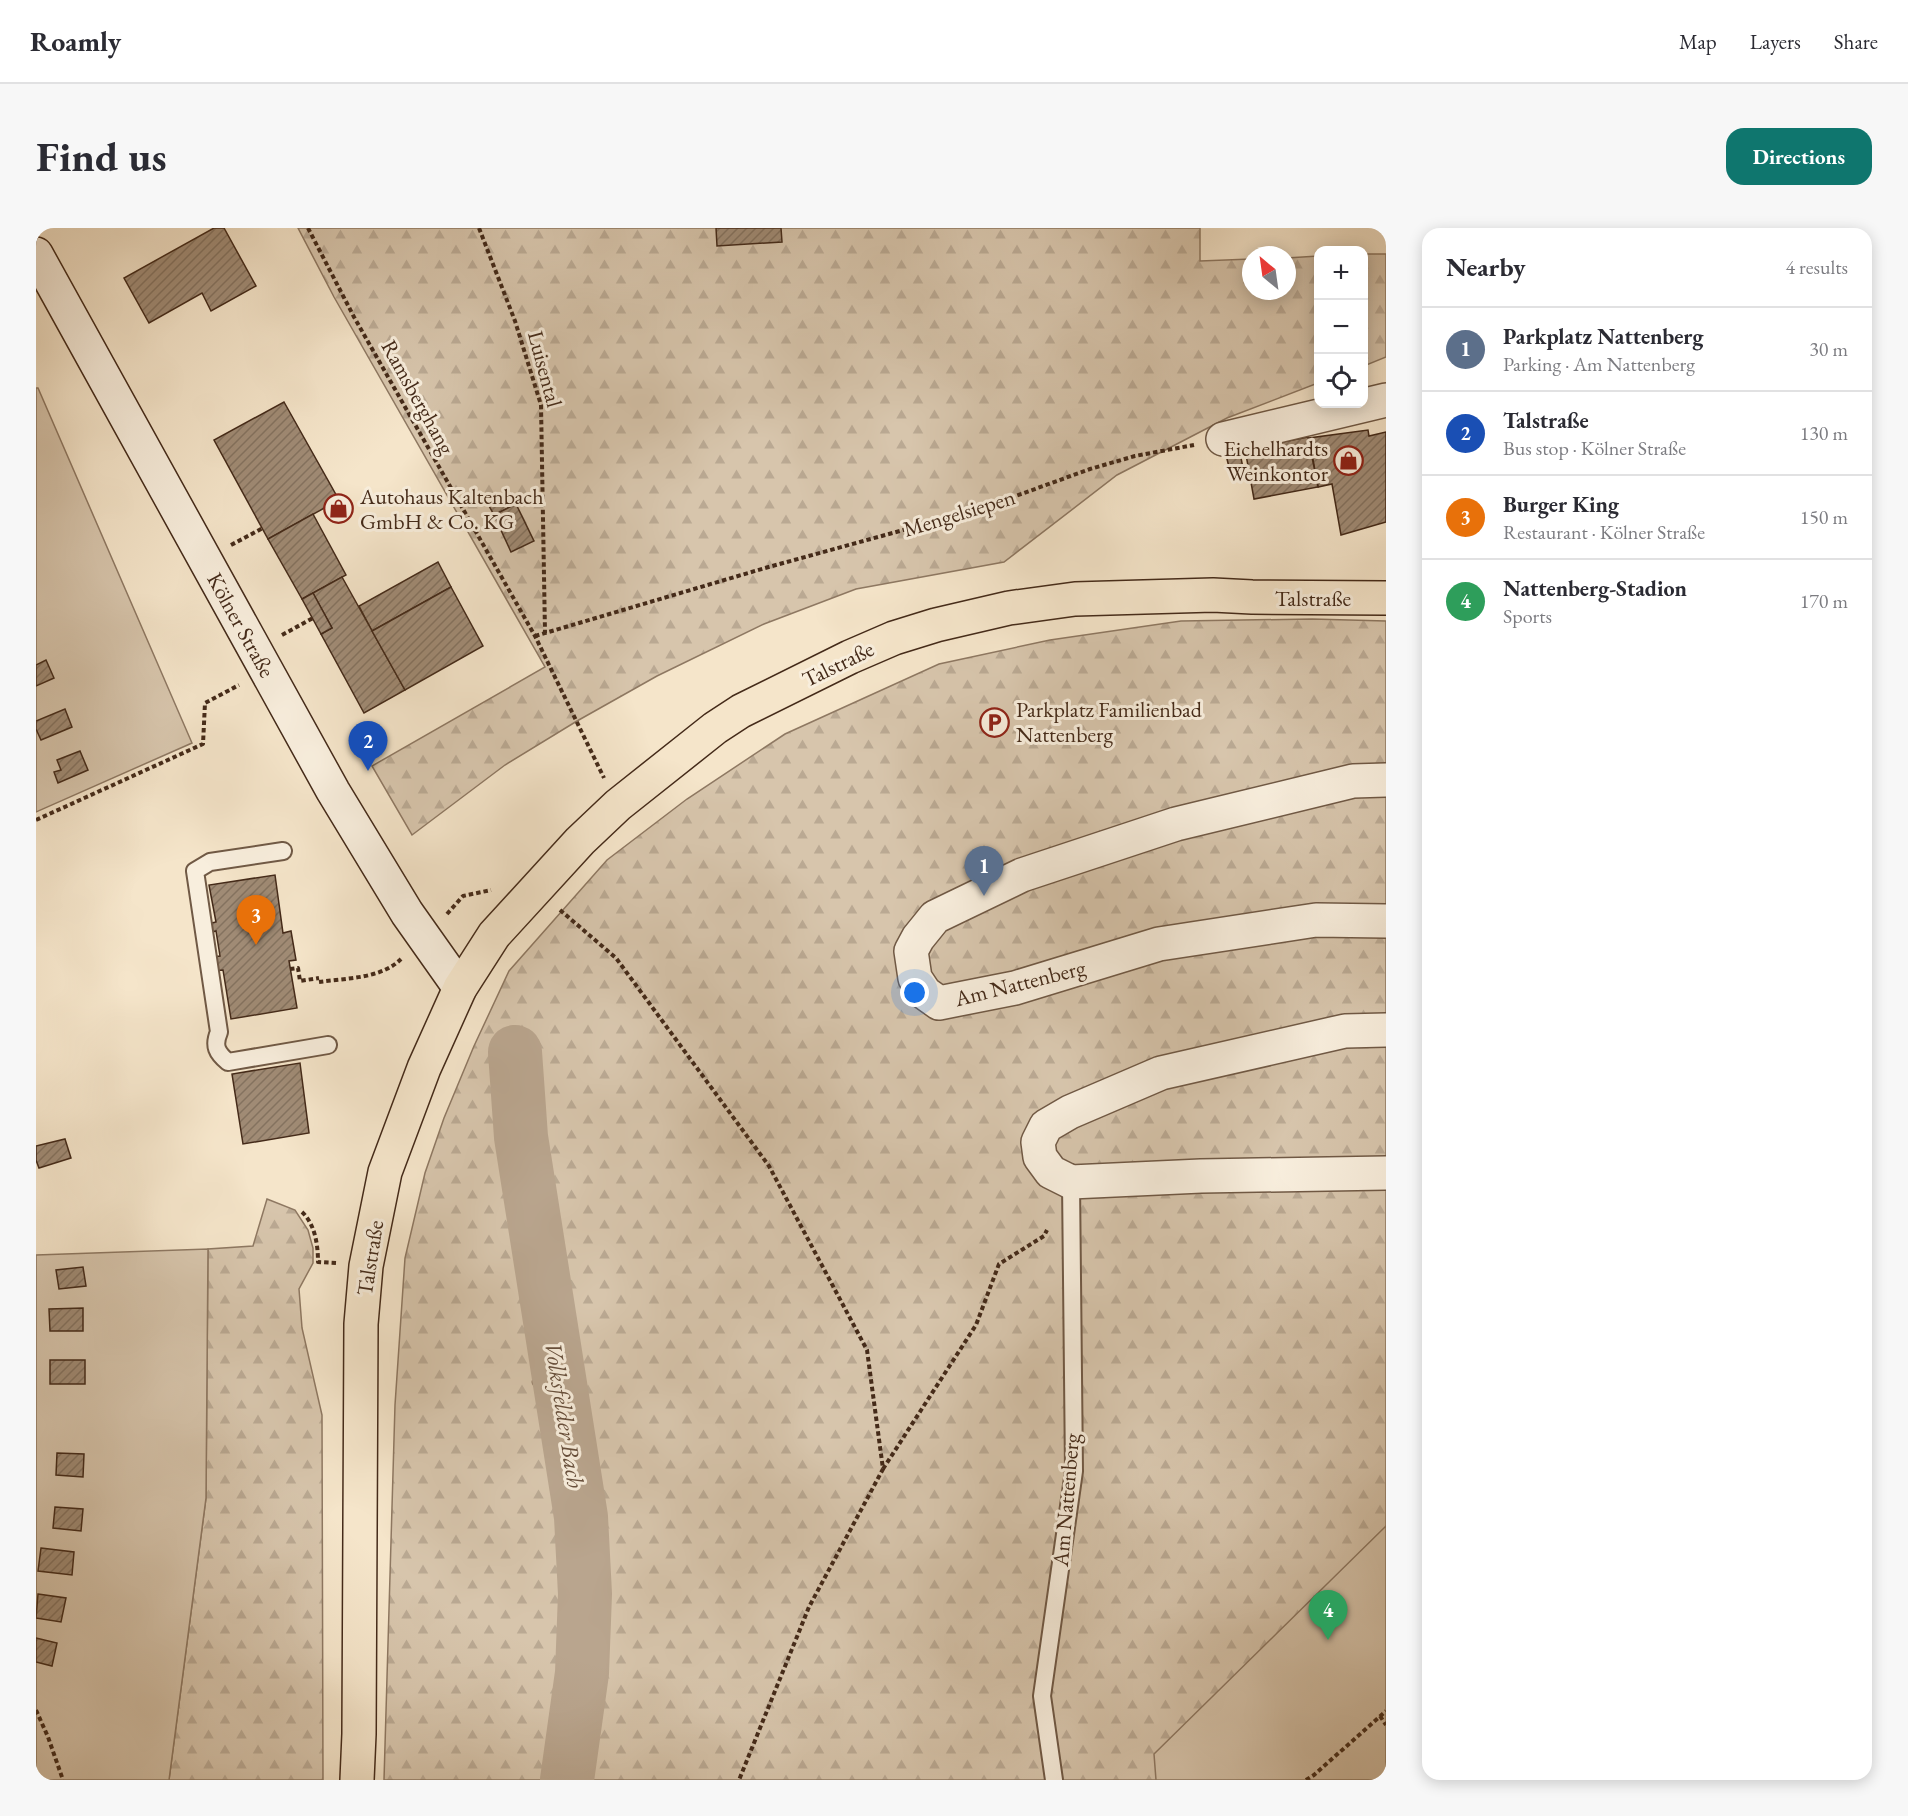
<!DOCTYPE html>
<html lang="en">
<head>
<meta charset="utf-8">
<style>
  :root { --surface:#fff; --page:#f7f7f7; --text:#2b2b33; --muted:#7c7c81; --line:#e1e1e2; --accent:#0f766e }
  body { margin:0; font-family:"EB Garamond",serif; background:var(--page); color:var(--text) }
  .controls { position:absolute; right:18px; top:18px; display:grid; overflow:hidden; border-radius:12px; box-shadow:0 3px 15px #0003 }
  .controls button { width:54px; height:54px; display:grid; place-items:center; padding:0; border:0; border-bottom:2px solid var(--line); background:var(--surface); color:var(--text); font:30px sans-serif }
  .compass { position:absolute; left:1206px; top:18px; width:54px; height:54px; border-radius:50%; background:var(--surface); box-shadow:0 3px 15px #0003; rotate:331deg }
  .you { position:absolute; left:879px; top:765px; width:21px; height:21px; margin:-15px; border:4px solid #fff; border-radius:50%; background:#1a73e8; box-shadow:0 0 0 9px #1a73e833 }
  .badge { display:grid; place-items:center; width:39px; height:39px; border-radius:50%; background:var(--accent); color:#fff; font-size:20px; font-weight:700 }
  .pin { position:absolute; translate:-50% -50px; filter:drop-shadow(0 2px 3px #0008) }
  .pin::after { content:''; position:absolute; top:32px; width:21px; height:18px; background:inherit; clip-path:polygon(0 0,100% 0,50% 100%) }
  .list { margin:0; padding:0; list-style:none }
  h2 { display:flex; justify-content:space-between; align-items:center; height:78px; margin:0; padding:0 24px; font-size:26px }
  h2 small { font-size:20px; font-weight:400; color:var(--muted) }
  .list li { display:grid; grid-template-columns:39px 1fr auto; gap:18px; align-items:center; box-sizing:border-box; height:84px; padding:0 24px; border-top:2px solid var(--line) }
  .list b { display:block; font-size:22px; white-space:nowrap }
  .list p { margin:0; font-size:20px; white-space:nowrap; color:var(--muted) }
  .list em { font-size:20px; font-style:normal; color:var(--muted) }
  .icon { flex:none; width:33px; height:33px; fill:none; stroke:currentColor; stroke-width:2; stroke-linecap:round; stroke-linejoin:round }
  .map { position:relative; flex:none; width:1350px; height:1552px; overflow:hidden; border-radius:18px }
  header { display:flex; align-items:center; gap:36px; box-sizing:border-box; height:84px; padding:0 30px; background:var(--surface); border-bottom:2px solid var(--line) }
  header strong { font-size:28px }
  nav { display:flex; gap:33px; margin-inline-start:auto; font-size:21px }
  .intro { display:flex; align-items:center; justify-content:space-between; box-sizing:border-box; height:144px; padding:0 36px }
  h1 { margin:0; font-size:42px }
  .button { padding:15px 27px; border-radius:18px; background:var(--accent); color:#fff; font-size:21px; font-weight:700 }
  main { display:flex; gap:36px; padding:0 36px }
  aside { flex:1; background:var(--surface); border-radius:18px; box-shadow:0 3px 15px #0003 }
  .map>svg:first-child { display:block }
  .forest { fill:url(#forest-firs); stroke:#8e7862; stroke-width:1.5 }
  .garden { fill:#d7c5ac; stroke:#8e7862; stroke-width:1.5 }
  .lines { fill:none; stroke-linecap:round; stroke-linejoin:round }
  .stream { stroke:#8a745f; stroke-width:9 }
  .river { stroke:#b9a58e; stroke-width:54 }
  .building { fill:url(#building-hatch); stroke:#442a19; stroke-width:1.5 }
  .lane-casing { stroke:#705945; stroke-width:20 }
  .street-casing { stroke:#705945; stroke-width:36 }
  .secondary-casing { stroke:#442a19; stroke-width:36 }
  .primary-casing { stroke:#442a19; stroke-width:36 }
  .path { stroke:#442a19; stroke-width:4; stroke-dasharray:4.5 3; stroke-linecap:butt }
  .lane { stroke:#f8eedd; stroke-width:16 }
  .street { stroke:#f8eedd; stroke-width:33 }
  .secondary { stroke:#f8eedd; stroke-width:33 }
  .primary { stroke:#f5e5ca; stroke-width:33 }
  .labels { text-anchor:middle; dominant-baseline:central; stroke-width:6; stroke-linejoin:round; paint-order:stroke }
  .street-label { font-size:22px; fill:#442a19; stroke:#f8eedd }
  .poi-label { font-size:22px; fill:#442a19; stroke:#f8eedd; text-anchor:start }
  .water-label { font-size:24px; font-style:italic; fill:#674f3c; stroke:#f8eedd }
</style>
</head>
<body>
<header>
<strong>Roamly</strong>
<nav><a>Map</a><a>Layers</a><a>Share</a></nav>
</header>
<div class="intro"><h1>Find us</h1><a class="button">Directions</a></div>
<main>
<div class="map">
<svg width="1350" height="1552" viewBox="0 0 1350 1552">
  <defs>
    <pattern id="forest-firs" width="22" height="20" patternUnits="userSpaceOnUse" patternTransform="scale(1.5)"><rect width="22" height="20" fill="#d7c5ac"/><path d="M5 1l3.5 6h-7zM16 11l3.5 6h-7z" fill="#baa993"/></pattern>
    <pattern id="building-hatch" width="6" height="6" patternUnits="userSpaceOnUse" patternTransform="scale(1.5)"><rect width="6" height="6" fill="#a08b75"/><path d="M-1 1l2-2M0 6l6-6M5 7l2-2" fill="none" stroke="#84725f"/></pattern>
  </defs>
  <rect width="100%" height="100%" fill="#f5e5ca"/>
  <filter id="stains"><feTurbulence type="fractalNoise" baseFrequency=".00333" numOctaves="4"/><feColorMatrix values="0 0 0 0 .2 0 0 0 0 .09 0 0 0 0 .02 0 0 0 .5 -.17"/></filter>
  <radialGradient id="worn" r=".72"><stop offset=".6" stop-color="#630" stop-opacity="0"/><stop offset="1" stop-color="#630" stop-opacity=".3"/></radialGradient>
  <g class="forest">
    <polygon points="262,0 1164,0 1164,33 1215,31 1215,63 1251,63 1251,30 1282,28 1282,155 1191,190 1081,247 968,334 820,361 728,396 621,448 541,493 469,537 376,607 336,538 509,439 298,69"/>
    <polygon points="1328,26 1350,26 1350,129 1328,138"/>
    <polygon points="1276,391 1350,393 1350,1442 1187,1552 348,1552 359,1177 369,1030 389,945 408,890 438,818 473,743 571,632 651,571 749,506 903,436 1014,412 1145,393"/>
    <polygon points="231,971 259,982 272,1002 277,1020 277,1035 263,1061 266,1100 286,1187 287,1552 133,1552 170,1270 172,1021 217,1018"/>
  </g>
  <g class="garden">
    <polygon points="0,160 2,160 156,515 0,584"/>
    <polygon points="172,1021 170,1270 133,1552 0,1552 0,1027"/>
    <polygon points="1350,1298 1350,1552 1120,1552 1118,1526"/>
  </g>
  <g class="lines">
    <polyline class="stream" points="500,1154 520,1181 532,1201"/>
    <polyline class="river" points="479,824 485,909 545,1289 549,1366 546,1445 531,1552"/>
  </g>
  <g class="building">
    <polygon points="178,0 188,0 220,58 175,83 166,65 113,95 88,50"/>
    <polygon points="680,0 745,0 746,14 681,18"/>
    <polygon points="248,174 303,272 232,311 178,212"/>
    <polygon points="1332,202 1333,208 1350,204 1350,294 1305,307 1296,256 1282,259 1273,210"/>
    <polygon points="1272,209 1282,259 1218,271 1209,221"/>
    <polygon points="1203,220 1207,240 1194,243 1189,223"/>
    <polygon points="475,265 480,276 458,287 452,276"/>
    <polygon points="480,276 498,313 475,324 458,287"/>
    <polygon points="277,286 310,347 266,371 232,311"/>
    <polygon points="402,334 415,359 336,403 323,378"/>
    <polygon points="306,349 369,462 328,485 285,406 296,400 277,365"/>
    <polygon points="415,359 447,418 369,462 336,403"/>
    <polygon points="277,365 296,400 285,406 266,371"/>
    <polygon points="10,432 18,450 0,458 0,437"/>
    <polygon points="29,481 36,499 5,512 0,501 0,493"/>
    <polygon points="44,523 52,542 22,555 18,544 25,542 21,532"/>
    <polygon points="239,647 247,705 255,703 260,732 253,733 261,780 195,791 187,742 178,743 176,729 184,728 180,703 173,705 171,696 180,694 173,657"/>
    <polygon points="264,835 273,905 207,916 196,846"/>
    <polygon points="29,911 35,930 3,940 0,932 0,918"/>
    <polygon points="47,1039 50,1058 23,1061 20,1042"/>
    <polygon points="47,1080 47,1103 14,1103 13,1081"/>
    <rect x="14" y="1132" width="35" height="24"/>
    <polygon points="21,1225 48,1226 47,1249 20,1247"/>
    <polygon points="19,1279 47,1281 45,1303 17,1300"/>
    <polygon points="5,1320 38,1324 36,1347 2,1343"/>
    <polygon points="2,1366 30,1370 25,1394 0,1390"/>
    <polygon points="0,1410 21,1415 16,1438 0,1434"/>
  </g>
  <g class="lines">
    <defs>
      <g id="lane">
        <path d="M247,623L174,634L159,643L183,804C177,818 181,825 192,834L292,817"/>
        <polyline points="1018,1552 1006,1468 1038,1243 1035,954"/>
      </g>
      <g id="street">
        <polyline points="1187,211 1350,172"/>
        <polyline points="1350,552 1317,553 1140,596 986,647 899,689 882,710 875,723 879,750 889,765 903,775 979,760 1123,716 1280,692 1350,693"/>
        <polyline points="1350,802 1309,803 1125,845 1034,884 1010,898 1002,914 1004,929 1015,944 1035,954 1165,948 1350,945"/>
      </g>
      <polyline id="secondary" points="0,26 297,563 371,685 424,760"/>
      <polyline id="primary" points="321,1552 323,1506 325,1096 330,1038 349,944 388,840 424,760 458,707 544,613 582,577 679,500 705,483 814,429 858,410 900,397 973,380 1039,371 1177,367 1216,369 1350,370"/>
    </defs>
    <use href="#lane" class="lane-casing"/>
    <use href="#street" class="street-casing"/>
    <use href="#secondary" class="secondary-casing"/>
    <use href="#primary" class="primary-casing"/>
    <g class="path">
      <polyline points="272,0 318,89 499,408 568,550"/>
      <polyline points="443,0 479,93 505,177 509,405"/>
      <polyline points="195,317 227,300"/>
      <polyline points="246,407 277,390"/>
      <polyline points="499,408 729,340 944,281 1054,241 1099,228 1158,217"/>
      <polyline points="0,592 167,516 169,475 203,457"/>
      <polyline points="524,682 580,730 733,938 831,1122 847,1241 773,1379 703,1552"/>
      <polyline points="411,686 427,668 455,662"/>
      <polyline points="254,741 262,740 264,753 283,750"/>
      <path d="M283,754C310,750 345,751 365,731"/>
      <path d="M266,984C279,996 282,1017 282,1034L300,1035"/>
      <polyline points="847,1241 940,1097 963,1036 1008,1008 1011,1002"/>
      <polyline points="0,1482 12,1509 27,1552"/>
      <polyline points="1344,1488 1350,1497"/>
      <polyline points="1270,1552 1278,1547 1350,1483"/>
    </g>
    <use href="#lane" class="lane"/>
    <use href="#street" class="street"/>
    <use href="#secondary" class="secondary"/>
    <use href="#primary" class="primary"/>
  </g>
  <defs>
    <symbol id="shop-ring" viewBox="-11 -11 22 22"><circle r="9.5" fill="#f8eedd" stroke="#8f2418" stroke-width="1.5"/><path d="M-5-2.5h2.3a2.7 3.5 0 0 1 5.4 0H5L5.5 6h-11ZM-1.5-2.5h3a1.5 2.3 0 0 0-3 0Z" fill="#8f2418"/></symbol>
    <symbol id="parking-ring" viewBox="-11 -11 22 22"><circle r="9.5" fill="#f8eedd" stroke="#8f2418" stroke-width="1.5"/><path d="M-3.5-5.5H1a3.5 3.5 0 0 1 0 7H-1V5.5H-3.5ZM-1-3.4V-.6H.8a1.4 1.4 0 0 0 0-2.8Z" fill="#8f2418"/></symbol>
  </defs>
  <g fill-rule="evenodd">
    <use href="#shop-ring" x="1296" y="216" width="33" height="33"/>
    <use href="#shop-ring" x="286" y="264" width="33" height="33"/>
    <use href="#parking-ring" x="942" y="478" width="33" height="33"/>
  </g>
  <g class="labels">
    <g class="street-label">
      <text transform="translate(509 141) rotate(75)">Luisental</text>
      <text transform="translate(382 169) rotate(61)">Ramsberghang</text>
      <text transform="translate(923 285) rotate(-17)">Mengelsiepen</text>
      <text x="1277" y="370">Talstraße</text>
      <text transform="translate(205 397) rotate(61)">Kölner Straße</text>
      <text transform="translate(802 436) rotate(-26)">Talstraße</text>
      <text transform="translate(984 755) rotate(-14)">Am Nattenberg</text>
      <text transform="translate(334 1030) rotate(-81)">Talstraße</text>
      <text transform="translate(1030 1272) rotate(-85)">Am Nattenberg</text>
    </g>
    <g class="poi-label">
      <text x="1292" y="220" text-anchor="end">Eichelhardts<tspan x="1292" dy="25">Weinkontor</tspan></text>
      <text x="324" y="268">Autohaus Kaltenbach<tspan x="324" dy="25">GmbH &amp; Co. KG</tspan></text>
      <text x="980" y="481">Parkplatz Familienbad<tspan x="980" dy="25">Nattenberg</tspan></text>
    </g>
    <g class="water-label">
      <text transform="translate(529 1187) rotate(81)">Volksfelder Bach</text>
    </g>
  </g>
  <rect width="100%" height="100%" filter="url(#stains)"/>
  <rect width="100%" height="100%" fill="url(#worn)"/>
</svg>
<div class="controls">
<button>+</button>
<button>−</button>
<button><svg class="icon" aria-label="locate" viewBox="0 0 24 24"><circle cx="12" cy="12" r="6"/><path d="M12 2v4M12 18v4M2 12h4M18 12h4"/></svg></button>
</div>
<svg class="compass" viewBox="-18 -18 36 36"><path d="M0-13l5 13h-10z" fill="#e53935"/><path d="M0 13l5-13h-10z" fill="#7c7c81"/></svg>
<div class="you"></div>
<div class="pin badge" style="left:948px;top:668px;background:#5c6f8a">1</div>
<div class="pin badge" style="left:332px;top:543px;background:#1a4fb4">2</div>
<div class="pin badge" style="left:220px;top:717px;background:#e8710a">3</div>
<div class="pin badge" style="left:1292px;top:1412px;background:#2e9e5b">4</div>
</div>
<aside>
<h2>Nearby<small>4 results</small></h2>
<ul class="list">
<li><span class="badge" style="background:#5c6f8a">1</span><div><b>Parkplatz Nattenberg</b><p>Parking · Am Nattenberg</p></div><em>30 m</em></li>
<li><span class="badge" style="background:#1a4fb4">2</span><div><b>Talstraße</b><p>Bus stop · Kölner Straße</p></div><em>130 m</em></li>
<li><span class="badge" style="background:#e8710a">3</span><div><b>Burger King</b><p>Restaurant · Kölner Straße</p></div><em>150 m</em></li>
<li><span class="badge" style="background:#2e9e5b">4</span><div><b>Nattenberg-Stadion</b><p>Sports</p></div><em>170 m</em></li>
</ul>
</aside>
</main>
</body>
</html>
